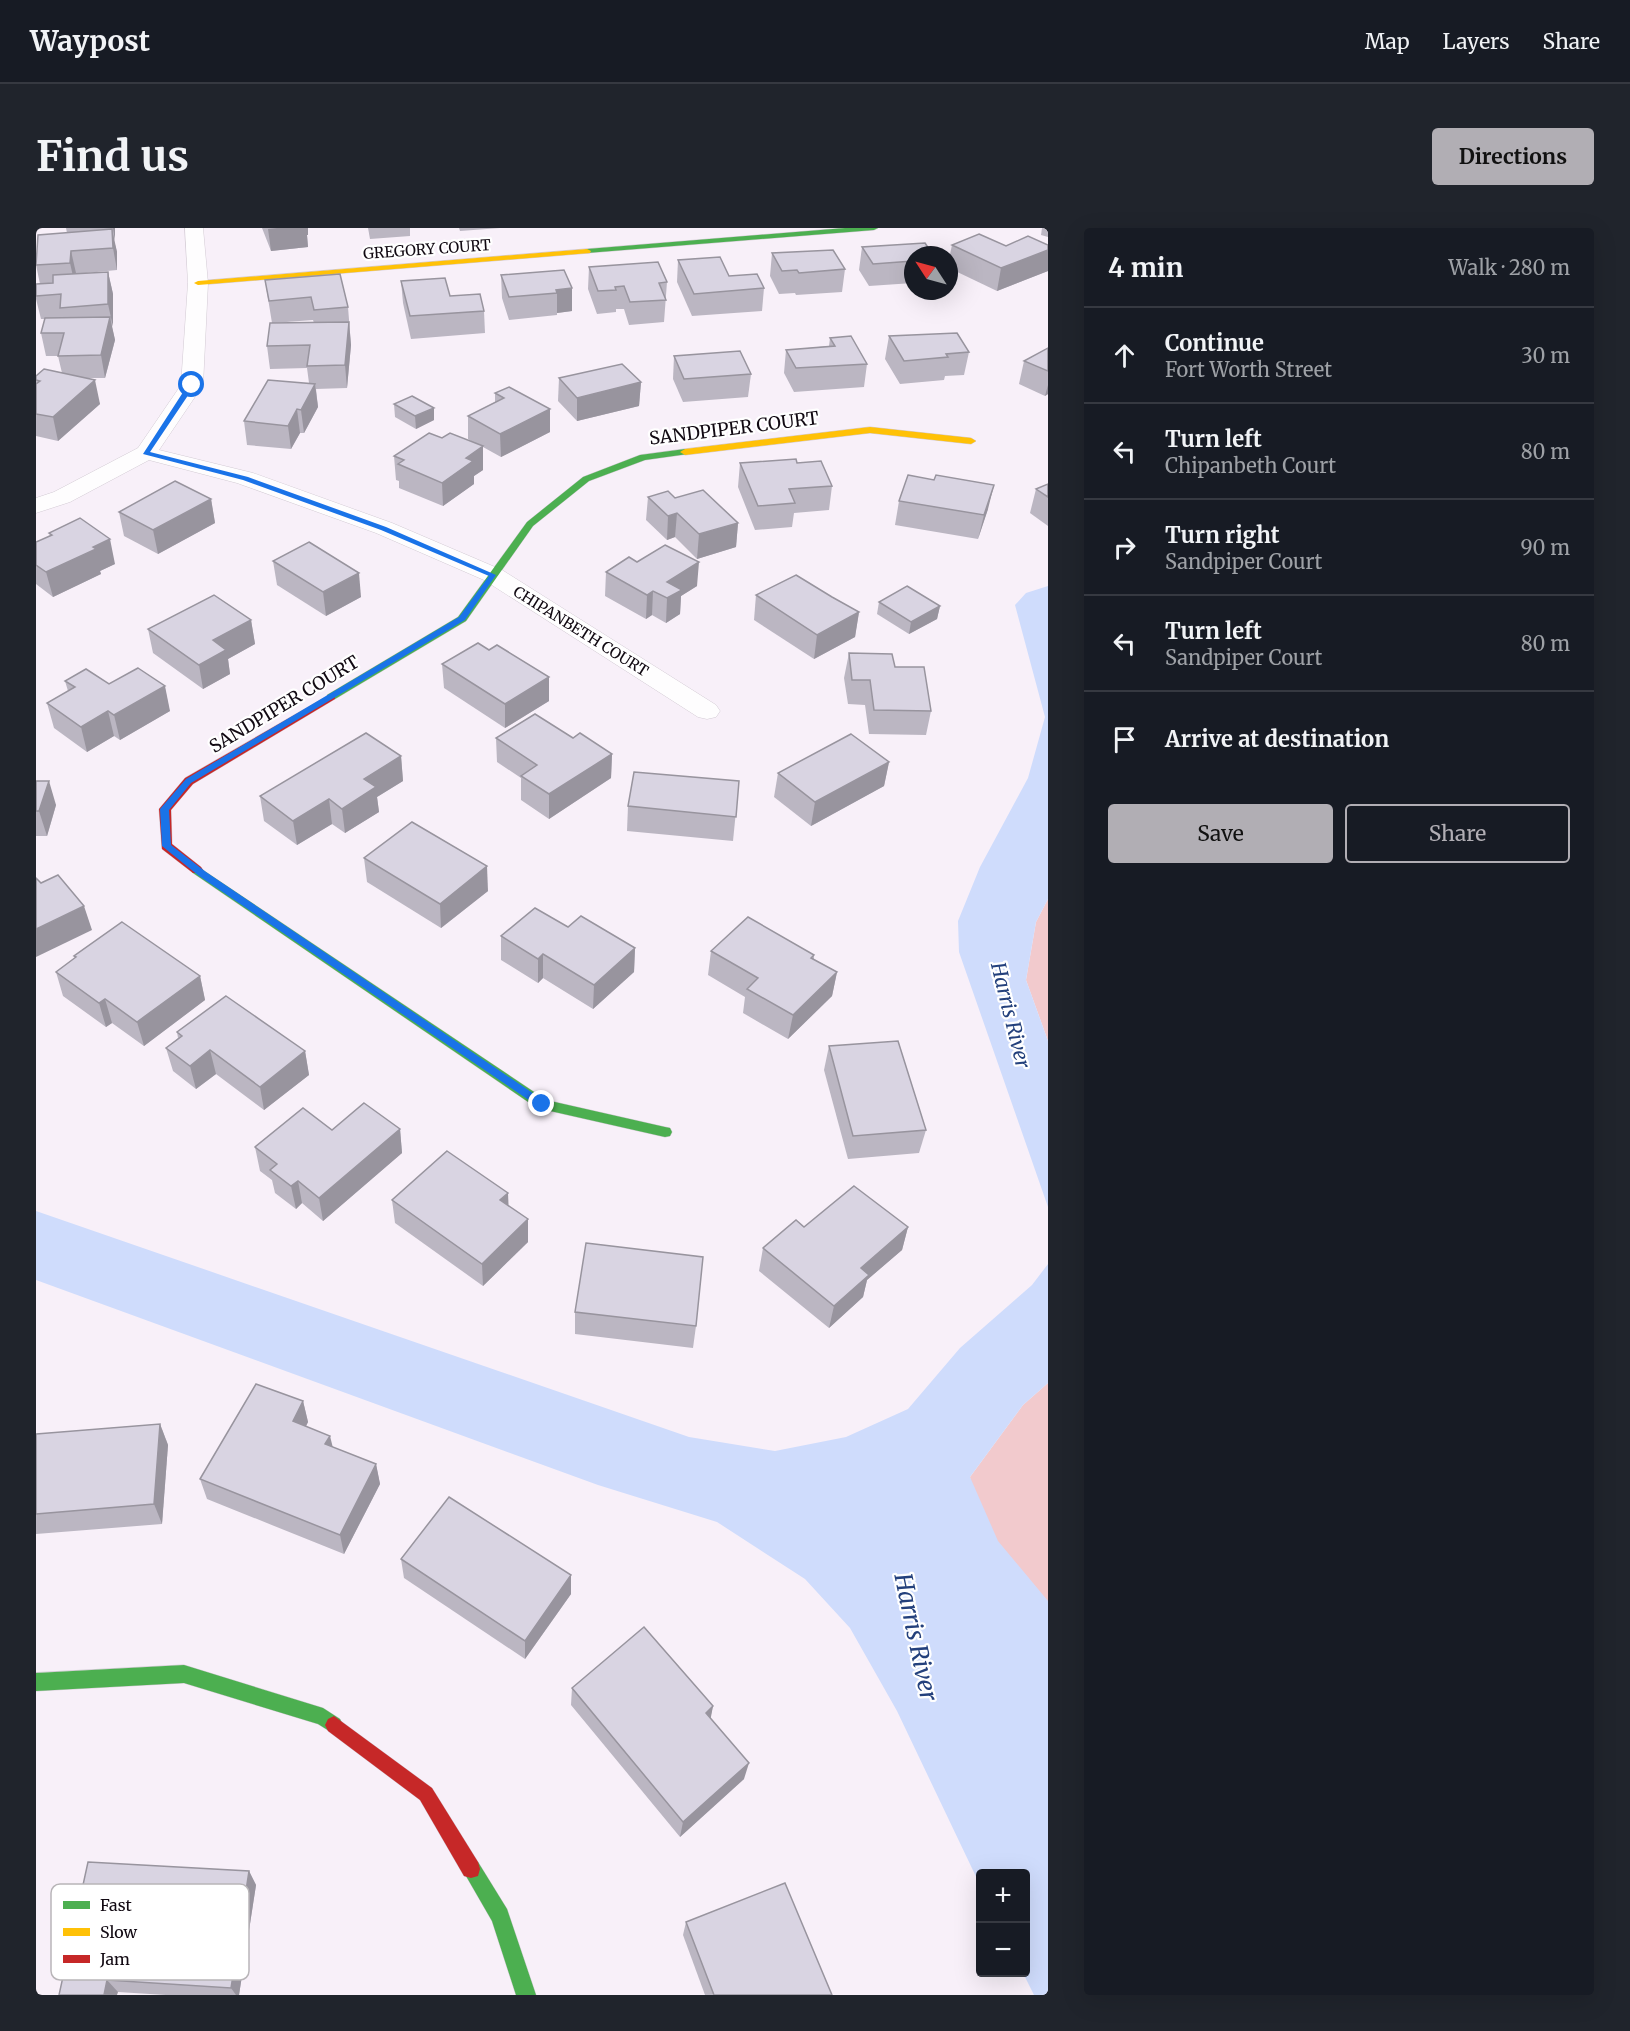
<!DOCTYPE html>
<html lang="en">
<head>
<meta charset="utf-8">
<style>
  :root { --surface:#171b24; --page:#20242c; --text:#f1f3f6; --muted:#9ea1a6; --line:#363941; --accent:#b1aeb4 }
  body { margin:0; font-family:Merriweather,serif; background:var(--page); color:var(--text) }
  .controls { position:absolute; right:18px; bottom:18px; display:grid; overflow:hidden; border-radius:6px; box-shadow:0 6px 24px #0002 }
  .controls button { width:54px; height:54px; display:grid; place-items:center; padding:0; border:0; border-bottom:2px solid var(--line); background:var(--surface); color:var(--text); font:30px sans-serif }
  .compass { position:absolute; left:868px; top:18px; width:54px; height:54px; border-radius:50%; background:var(--surface); box-shadow:0 6px 24px #0002; rotate:306deg }
  .stop { position:absolute; width:18px; height:18px; margin:-14px; border:4px solid #1a73e8; border-radius:50%; background:#fff }
  .stop.end { background:#1a73e8; border-color:#fff; box-shadow:0 2px 6px #0008 }
  .list { margin:0; padding:0; list-style:none }
  h2 { display:flex; justify-content:space-between; align-items:center; height:78px; margin:0; padding:0 24px; font-size:26px }
  h2 small { font-size:20px; font-weight:400; color:var(--muted) }
  .list li { display:grid; grid-template-columns:39px 1fr auto; gap:18px; align-items:center; box-sizing:border-box; height:96px; padding:0 24px; border-top:2px solid var(--line) }
  .list b { display:block; font-size:22px; white-space:nowrap }
  .list p { margin:0; font-size:20px; white-space:nowrap; color:var(--muted) }
  .list em { font-size:20px; font-style:normal; color:var(--muted) }
  .actions { display:flex; gap:12px; padding:18px 24px }
  .actions a { flex:1; padding:14px 0; border:2px solid var(--accent); border-radius:6px; text-align:center; font-size:21px; color:var(--accent) }
  .actions .main { background:var(--accent); color:#111 }
  .icon { flex:none; width:33px; height:33px; fill:none; stroke:currentColor; stroke-width:2; stroke-linecap:round; stroke-linejoin:round }
  .map { position:relative; flex:none; width:1012px; height:1767px; overflow:hidden; border-radius:6px }
  header { display:flex; align-items:center; gap:36px; box-sizing:border-box; height:84px; padding:0 30px; background:var(--surface); border-bottom:2px solid var(--line) }
  header strong { font-size:28px }
  nav { display:flex; gap:33px; margin-inline-start:auto; font-size:21px }
  .intro { display:flex; align-items:center; justify-content:space-between; box-sizing:border-box; height:144px; padding:0 36px }
  h1 { margin:0; font-size:42px }
  .button { padding:15px 27px; border-radius:6px; background:var(--accent); color:#111; font-size:21px; font-weight:700 }
  main { display:flex; gap:36px; padding:0 36px }
  aside { flex:1; background:var(--surface); border-radius:6px; box-shadow:0 6px 24px #0002 }
  .map>svg:first-child { display:block }
  .green { fill:#f2cacd }
  .water { fill:#cfdcfc }
  .lines { fill:none; stroke-linecap:round; stroke-linejoin:round }
  .street-casing { stroke:#d3cbd4; stroke-width:1 }
  .fast-casing { stroke:#d3cbd4; stroke-width:1 }
  .slow-casing { stroke:#d3cbd4; stroke-width:1 }
  .jam-casing { stroke:#d3cbd4; stroke-width:1 }
  .street { fill:#fefdfe; fill-rule:evenodd }
  .fast { fill:#4caf50; fill-rule:evenodd }
  .slow { fill:#ffc107; fill-rule:evenodd }
  .jam { fill:#c62828; fill-rule:evenodd }
  .wall { fill:#bbb6c2; fill-rule:evenodd }
  .shaded-wall { fill:#98949e }
  .building { fill:#d9d4e2; stroke:#98949e; stroke-width:1.5 }
  .route { fill:#1a73e8 }
  .labels { text-anchor:middle; dominant-baseline:central; stroke-width:4.5; stroke-linejoin:round; paint-order:stroke }
  .far-street-label { font-size:15px; fill:#110912; stroke:#fff }
  .street-label { font-size:18px; fill:#110912; stroke:#fff }
  .water-label { font-size:20px; font-style:italic; fill:#23407c; stroke:#fff }
  .near-water-label { font-size:24px; font-style:italic; fill:#23407c; stroke:#fff }
  .key { fill:#fff; stroke:#b8b5b8; stroke-width:1.5 }
  .key-label { font-size:16px; fill:#110912 }
</style>
</head>
<body>
<header>
<strong>Waypost</strong>
<nav><a>Map</a><a>Layers</a><a>Share</a></nav>
</header>
<div class="intro"><h1>Find us</h1><a class="button">Directions</a></div>
<main>
<div class="map">
<svg width="1012" height="1767" viewBox="0 0 1012 1767">
  <rect width="100%" height="100%" fill="#f8f0f9"/>
  <g class="green">
    <polygon points="1012,671 1012,813 990,752 1000,694"/>
    <polygon points="1012,1155 1012,1635 934,1249 987,1177"/>
  </g>
  <g class="water">
    <polygon points="1012,358 1012,671 1000,694 990,752 1012,813 1012,979 923,724 922,693 944,639 992,550 1009,489 979,377 990,365"/>
    <polygon points="0,983 653,1209 739,1223 810,1209 872,1181 924,1120 996,1057 1012,1036 1012,1155 987,1177 934,1249 962,1313 1012,1373 1012,1767 998,1767 987,1745 990,1744 990,1646 945,1646 944,1657 861,1483 814,1400 769,1351 681,1294 562,1257 0,1052"/>
  </g>
  <g class="lines">
    <defs>
      <polygon id="street" points="149,0 167,0 172,55 167,157 123,222 217,245 356,295 466,342 680,477 684,483 680,489 671,491 662,489 448,352 340,305 201,255 113,232 34,274 0,285 0,270 18,264 102,220 145,157 152,55"/>
      <g id="fast">
        <polygon points="809,0 842,0 838,2 551,25 547,23 551,21"/>
        <polygon points="649,221 652,222 652,226 609,232 553,253 497,298 430,393 299,471 291,471 291,467 422,389 491,294 547,249 604,227"/>
        <polygon points="161,638 510,872 629,899 634,900 636,904 634,908 629,909 501,880 157,645 155,642"/>
        <polygon points="148,1437 287,1480 304,1491 307,1497 304,1503 298,1506 282,1496 148,1455 0,1463 0,1445"/>
        <polygon points="435,1632 442,1634 471,1681 500,1767 480,1767 456,1693 426,1641 428,1634"/>
      </g>
      <g id="slow">
        <polygon points="551,21 555,23 554,25 162,57 158,55 162,53"/>
        <polygon points="834,199 935,210 940,213 935,216 834,205 649,227 644,224 649,221"/>
      </g>
      <g id="jam">
        <polygon points="295,466 299,467 299,471 157,556 135,582 136,616 165,639 167,642 165,645 157,645 126,621 123,581 149,550"/>
        <polygon points="298,1488 396,1560 442,1634 444,1641 442,1648 435,1650 428,1648 384,1572 292,1503 289,1497 292,1491"/>
      </g>
    </defs>
    <use href="#street" class="street-casing"/>
    <use href="#fast" class="fast-casing"/>
    <use href="#slow" class="slow-casing"/>
    <use href="#jam" class="jam-casing"/>
    <use href="#street" class="street"/>
    <use href="#fast" class="fast"/>
    <use href="#slow" class="slow"/>
    <use href="#jam" class="jam"/>
  </g>
  <g class="wall">
    <polygon points="30,0 79,0 78,13 81,24 81,42 40,46 72,44 77,66 76,99 79,112 69,150 51,150 64,176 22,213 0,208 0,148 26,145 22,128 10,128 5,105 9,91 5,91 0,71 0,56 4,56 0,37 31,5"/>
    <polygon points="226,0 272,0 272,7 271,7 272,19 235,23"/>
    <polygon points="332,0 374,0 374,8 334,11"/>
    <polygon points="423,0 464,0 424,3"/>
    <polygon points="1006,0 1012,0 1012,9 1005,7"/>
    <polygon points="916,17 1012,17 1012,43 961,63 913,40 913,31"/>
    <polygon points="826,19 877,27 877,55 833,58 823,42"/>
    <polygon points="736,25 809,41 806,64 760,67 759,65 743,66 734,48"/>
    <polygon points="642,32 693,48 728,60 726,83 656,88 641,54"/>
    <polygon points="553,39 631,54 628,94 593,97 588,81 580,81 580,84 561,86 552,61"/>
    <polygon points="528,42 536,83 521,85 521,87 473,92 466,70 465,47"/>
    <path d="M229,52L312,79L315,117L311,160L280,161L282,179L268,205H264L255,221L211,217L208,193L273,155L271,140L234,141L231,118L236,95ZM277,92L278,95H237Z"/>
    <polygon points="365,53 414,68 448,83 449,105 375,111 367,75"/>
    <polygon points="853,108 933,124 928,147 909,148 908,152 864,156 849,131"/>
    <polygon points="794,110 831,136 828,159 758,164 748,145 750,122 793,118"/>
    <polygon points="1012,120 1012,166 1009,168 983,156 988,133"/>
    <polygon points="638,128 715,146 712,169 647,174 637,151"/>
    <polygon points="523,150 605,154 603,178 541,193 522,173"/>
    <polygon points="459,165 514,181 514,204 465,229 447,219 447,242 438,248 438,256 407,278 363,260 363,253 360,252 358,228 406,210 438,215 432,211 432,188 459,174"/>
    <polygon points="358,176 398,192 380,201 359,189"/>
    <polygon points="704,235 761,235 796,258 793,282 758,285 756,299 719,302 702,259"/>
    <polygon points="1012,256 1012,298 994,285 1000,261"/>
    <polygon points="612,269 639,270 702,295 700,319 661,331 639,309 631,312 610,292"/>
    <polygon points="175,271 179,295 122,326 88,308 83,284"/>
    <polygon points="863,273 952,281 942,311 859,297"/>
    <polygon points="13,305 79,336 64,343 65,346 17,369 0,356 0,314 14,308"/>
    <polygon points="237,333 325,369 290,388 241,357"/>
    <polygon points="601,334 661,358 645,368 644,386 630,395 616,387 610,391 569,368 570,344"/>
    <polygon points="720,367 796,369 823,384 819,409 778,431 718,392"/>
    <polygon points="843,374 904,378 901,391 873,406 841,386"/>
    <polygon points="215,392 219,416 192,431 194,446 167,461 117,425 112,401"/>
    <polygon points="813,425 859,439 895,483 890,507 833,506 829,477 812,476 808,450"/>
    <polygon points="406,436 513,473 469,500 408,460"/>
    <polygon points="29,453 73,456 134,483 84,512 78,508 51,524 18,500 11,475 32,463"/>
    <polygon points="460,510 537,510 576,526 575,550 513,591 485,572 485,550 461,534"/>
    <polygon points="365,528 367,553 341,569 343,584 309,605 296,596 261,617 228,593 224,568"/>
    <polygon points="853,534 848,558 775,598 738,569 742,545"/>
    <polygon points="0,553 20,577 11,608 0,608"/>
    <polygon points="703,553 697,613 591,603 592,578"/>
    <polygon points="328,630 452,663 405,700 331,654"/>
    <polygon points="532,699 599,720 598,744 557,781 507,750 502,755 465,732 465,708"/>
    <polygon points="675,723 778,727 778,731 801,744 796,768 752,811 707,785 709,769 672,747"/>
    <polygon points="38,728 164,748 169,772 108,818 76,795 70,799 27,768 20,744 39,730"/>
    <polygon points="141,804 269,823 273,847 228,882 180,846 160,861 137,843 130,820 142,810"/>
    <polygon points="793,818 890,902 883,925 812,931 788,842"/>
    <polygon points="364,901 366,925 287,993 266,975 260,981 239,965 236,952 224,943 219,919 296,902"/>
    <polygon points="356,972 472,978 492,1014 447,1058 359,995"/>
    <polygon points="768,999 872,999 866,1022 831,1052 827,1069 793,1100 723,1043 727,1020"/>
    <polygon points="539,1084 660,1098 657,1120 539,1106"/>
    <polygon points="267,1173 272,1194 270,1198 297,1219 340,1236 344,1256 308,1326 171,1271 164,1251"/>
    <polygon points="124,1196 132,1217 126,1296 0,1306 0,1206"/>
    <polygon points="365,1331 535,1366 489,1431 368,1350"/>
    <polygon points="536,1460 677,1478 674,1491 708,1551 644,1609 535,1477"/>
    <polygon points="213,1643 220,1657 203,1767 130,1767 82,1764 23,1767"/>
    <polygon points="650,1694 796,1767 669,1767 647,1707"/>
  </g>
  <g class="shaded-wall">
    <polygon points="77,0 79,0 79,13"/>
    <polygon points="241,0 272,0 272,7 271,7 272,19 235,23 232,1"/>
    <polygon points="76,1 81,24 81,42 77,20"/>
    <polygon points="1012,22 1012,43 961,63 965,40"/>
    <polygon points="35,23 40,45 39,57 34,35"/>
    <polygon points="72,44 77,66 77,99 72,76"/>
    <polygon points="536,60 536,83 521,85 521,65 520,62"/>
    <polygon points="74,89 79,112 69,150 65,127"/>
    <polygon points="313,94 315,117 311,160 309,137"/>
    <polygon points="59,152 64,176 22,213 17,189"/>
    <polygon points="605,154 603,178 541,193 541,170"/>
    <polygon points="279,156 282,179 268,205 265,182"/>
    <polygon points="1012,157 1012,166 1009,168"/>
    <polygon points="398,180 398,192 380,201 379,188"/>
    <polygon points="261,181 264,205 255,221 252,198"/>
    <polygon points="514,181 514,204 465,229 464,206"/>
    <polygon points="447,218 447,242 438,248 438,256 407,278 406,255 430,230"/>
    <polygon points="958,257 952,281 942,311 948,287"/>
    <polygon points="175,271 179,295 122,326 117,302"/>
    <polygon points="641,285 639,309 631,312 632,288"/>
    <polygon points="702,295 700,319 661,331 663,306"/>
    <polygon points="74,311 79,336 64,343 65,346 17,369 10,344 57,319"/>
    <polygon points="663,334 661,358 645,368 644,386 630,395 631,370 631,354"/>
    <polygon points="323,345 325,369 290,388 287,364"/>
    <polygon points="617,363 616,387 610,391 611,367"/>
    <polygon points="904,378 901,391 873,406 875,394"/>
    <polygon points="823,384 819,409 778,431 781,407"/>
    <polygon points="215,392 219,416 192,431 194,446 167,461 163,437 177,412"/>
    <polygon points="513,449 513,473 469,500 469,476"/>
    <polygon points="129,458 134,483 84,512 78,487"/>
    <polygon points="72,483 78,508 51,524 45,499"/>
    <polygon points="576,526 575,550 513,591 513,566"/>
    <polygon points="365,528 367,553 341,569 343,584 309,605 306,581 328,551"/>
    <polygon points="853,534 848,558 775,598 779,574"/>
    <polygon points="13,553 20,577 11,608 3,583"/>
    <polygon points="293,571 296,596 261,617 257,593"/>
    <polygon points="451,638 452,663 405,700 404,676"/>
    <polygon points="48,678 56,702 0,729 0,701"/>
    <polygon points="599,720 598,744 557,781 558,757"/>
    <polygon points="507,726 507,750 502,755 502,731"/>
    <polygon points="801,744 796,768 752,811 757,787"/>
    <polygon points="164,748 169,772 108,818 101,794"/>
    <polygon points="69,771 76,795 70,799 63,775"/>
    <polygon points="174,822 180,846 160,861 154,838"/>
    <polygon points="269,823 273,847 228,882 224,859"/>
    <polygon points="364,901 366,925 287,993 283,970"/>
    <polygon points="262,953 266,975 260,981 255,958"/>
    <polygon points="472,965 473,988 464,972"/>
    <polygon points="492,991 492,1014 447,1058 446,1036"/>
    <polygon points="872,999 866,1022 831,1052 827,1069 793,1100 798,1078 825,1040"/>
    <polygon points="267,1173 272,1194 262,1214 257,1193"/>
    <polygon points="124,1196 132,1217 126,1296 118,1276"/>
    <polygon points="294,1208 299,1228 289,1216"/>
    <polygon points="340,1236 344,1256 308,1326 304,1307"/>
    <polygon points="535,1347 535,1366 489,1431 489,1413"/>
    <polygon points="677,1478 674,1494 670,1485"/>
    <polygon points="713,1535 708,1551 644,1609 647,1594"/>
    <polygon points="213,1643 220,1657 203,1767 200,1767 195,1760"/>
    <polygon points="71,1752 82,1764 81,1767 68,1767"/>
  </g>
  <g class="building">
    <polygon points="76,1 77,20 35,23 34,35 0,37 2,7"/>
    <polygon points="943,6 970,18 992,8 1012,17 1012,22 965,40 916,17"/>
    <polygon points="889,15 897,27 877,27 877,33 837,36 826,19"/>
    <polygon points="797,22 809,41 763,45 761,42 746,43 736,25"/>
    <polygon points="684,29 693,48 721,46 728,60 658,66 642,32"/>
    <polygon points="622,34 631,54 623,55 630,72 594,74 588,58 579,59 580,62 562,63 553,39"/>
    <polygon points="528,42 536,60 520,62 521,65 473,69 465,47"/>
    <polygon points="72,44 72,76 24,80 25,66 0,68 0,56 17,55 17,47"/>
    <polygon points="304,46 312,79 278,82 275,69 233,73 229,52"/>
    <polygon points="409,50 414,68 444,66 448,83 374,88 365,53"/>
    <polygon points="74,89 65,127 22,128 28,105 5,105 9,90"/>
    <polygon points="313,94 309,137 271,138 274,117 231,118 234,95"/>
    <polygon points="921,105 933,124 910,126 912,129 868,133 853,108"/>
    <polygon points="815,108 831,136 760,140 750,122 799,118 794,110"/>
    <polygon points="1012,120 1012,143 988,133"/>
    <polygon points="704,123 715,146 648,151 638,128"/>
    <polygon points="586,136 605,154 541,170 523,150"/>
    <polygon points="8,141 59,152 17,189 0,186 0,156 4,153 0,152 0,148"/>
    <polygon points="232,152 279,156 265,182 261,181 252,198 208,193"/>
    <polygon points="473,159 514,181 464,206 432,188 468,170 459,165"/>
    <polygon points="376,168 398,180 379,188 358,176"/>
    <polygon points="393,205 406,210 414,205 447,218 430,230 437,233 406,255 362,236 368,232 358,228"/>
    <polygon points="760,231 761,235 785,233 796,258 753,261 759,275 722,278 704,235"/>
    <polygon points="872,247 898,252 900,247 958,257 948,287 863,273"/>
    <polygon points="139,253 175,271 117,302 83,284"/>
    <polygon points="1012,256 1012,269 1000,261"/>
    <polygon points="667,262 702,295 663,306 641,285 632,288 612,269 632,263 639,270"/>
    <polygon points="44,290 74,311 57,319 60,321 10,344 0,337 0,314 16,307 13,305"/>
    <polygon points="273,314 323,345 287,364 237,333"/>
    <polygon points="629,317 663,334 631,354 646,362 631,370 617,363 611,367 570,344 593,329 601,334"/>
    <polygon points="760,347 796,369 823,384 781,407 720,367"/>
    <polygon points="871,358 904,378 875,394 843,374"/>
    <polygon points="178,367 215,392 177,412 190,422 163,437 112,401"/>
    <polygon points="442,415 453,422 461,417 513,449 469,476 406,436"/>
    <polygon points="813,425 856,426 859,439 888,439 895,483 838,482 834,452 816,452"/>
    <polygon points="102,440 129,458 78,487 72,483 45,499 11,475 39,459 29,453 50,441 73,456"/>
    <polygon points="499,486 537,510 544,505 576,526 513,566 485,548 501,537 460,510"/>
    <polygon points="330,505 365,528 328,551 340,559 306,581 293,571 257,593 224,568"/>
    <polygon points="815,506 853,534 779,574 742,545"/>
    <polygon points="598,544 703,553 700,589 592,578"/>
    <polygon points="0,553 13,553 3,583 0,583"/>
    <polygon points="376,594 451,638 404,676 328,630"/>
    <polygon points="22,647 48,678 0,701 0,650 5,655"/>
    <polygon points="499,680 532,699 545,688 599,720 558,757 507,726 502,731 465,708"/>
    <polygon points="712,689 778,727 775,730 801,744 757,787 711,761 722,750 675,723"/>
    <polygon points="86,694 164,748 101,794 69,771 63,775 20,744 40,729 38,728"/>
    <polygon points="190,768 269,823 224,859 174,822 154,838 130,820 146,808 141,804"/>
    <polygon points="862,813 890,902 817,908 793,818"/>
    <polygon points="328,875 364,901 283,970 262,953 255,958 234,942 241,936 219,919 267,880 296,902"/>
    <polygon points="411,923 472,965 464,972 492,991 446,1036 356,972"/>
    <polygon points="818,958 872,999 825,1040 833,1047 798,1078 727,1020 760,992 768,999"/>
    <polygon points="550,1015 667,1029 660,1098 539,1084"/>
    <polygon points="220,1156 267,1173 257,1193 294,1208 289,1216 340,1236 304,1307 164,1251"/>
    <polygon points="124,1196 118,1276 0,1286 0,1206"/>
    <polygon points="413,1269 535,1347 489,1413 365,1331"/>
    <polygon points="608,1399 677,1478 670,1485 713,1535 647,1594 536,1460"/>
    <polygon points="52,1634 213,1643 195,1760 71,1752 68,1767 23,1767"/>
    <polygon points="749,1655 796,1767 678,1767 650,1694"/>
  </g>
  <polygon class="route" points="153,155 159,157 114,224 212,249 350,299 460,347 429,392 155,555 133,582 135,617 170,644 510,874 510,879 503,879 163,648 126,618 124,581 150,551 423,389 453,348 345,302 207,252 107,226"/>
  <g class="labels">
    <g class="far-street-label">
      <text transform="translate(391 21) rotate(-4)">GREGORY COURT</text>
      <text transform="translate(545 403) rotate(32)">CHIPANBETH COURT</text>
    </g>
    <g class="street-label">
      <text transform="translate(698 200) rotate(-7)">SANDPIPER COURT</text>
      <text transform="translate(248 476) rotate(-31)">SANDPIPER COURT</text>
    </g>
    <g class="water-label">
      <text transform="translate(975 787) rotate(76)">Harris River</text>
    </g>
    <g class="near-water-label">
      <text transform="translate(880 1409) rotate(78)">Harris River</text>
    </g>
  </g>
  <rect x="15" y="1656" width="198" height="96" rx="9" class="key"/>
  <rect x="27" y="1673" width="27" height="8" fill="#4caf50"/>
  <rect x="27" y="1700" width="27" height="8" fill="#ffc107"/>
  <rect x="27" y="1727" width="27" height="8" fill="#c62828"/>
  <g class="key-label">
    <text x="64" y="1683">Fast</text>
    <text x="64" y="1710">Slow</text>
    <text x="64" y="1737">Jam</text>
  </g>
</svg>
<div class="controls">
<button>+</button>
<button>−</button>
</div>
<svg class="compass" viewBox="-18 -18 36 36"><path d="M0-13l5 13h-10z" fill="#e53935"/><path d="M0 13l5-13h-10z" fill="#9ea1a6"/></svg>
<div class="stop" style="left:156px;top:157px"></div>
<div class="stop end" style="left:506px;top:876px"></div>
</div>
<aside>
<h2>4 min<small>Walk · 280 m</small></h2>
<ul class="list">
<li><svg class="icon" aria-label="ahead" viewBox="0 0 24 24"><path d="M12 20V5M6 11l6-6 6 6"/></svg><div><b>Continue</b><p>Fort Worth Street</p></div><em>30 m</em></li>
<li><svg class="icon" aria-label="left" viewBox="0 0 24 24"><path d="M17 20v-9H6M10 6l-5 5 5 5"/></svg><div><b>Turn left</b><p>Chipanbeth Court</p></div><em>80 m</em></li>
<li><svg class="icon" aria-label="right" viewBox="0 0 24 24"><path d="M7 20v-9h11M14 6l5 5-5 5"/></svg><div><b>Turn right</b><p>Sandpiper Court</p></div><em>90 m</em></li>
<li><svg class="icon" aria-label="left" viewBox="0 0 24 24"><path d="M17 20v-9H6M10 6l-5 5 5 5"/></svg><div><b>Turn left</b><p>Sandpiper Court</p></div><em>80 m</em></li>
<li><svg class="icon" aria-label="arrive" viewBox="0 0 24 24"><path d="M6 21V4h12l-3 4 3 4H6"/></svg><div><b>Arrive at destination</b></div></li>
</ul>
<div class="actions"><a class="main">Save</a><a>Share</a></div>
</aside>
</main>
</body>
</html>
